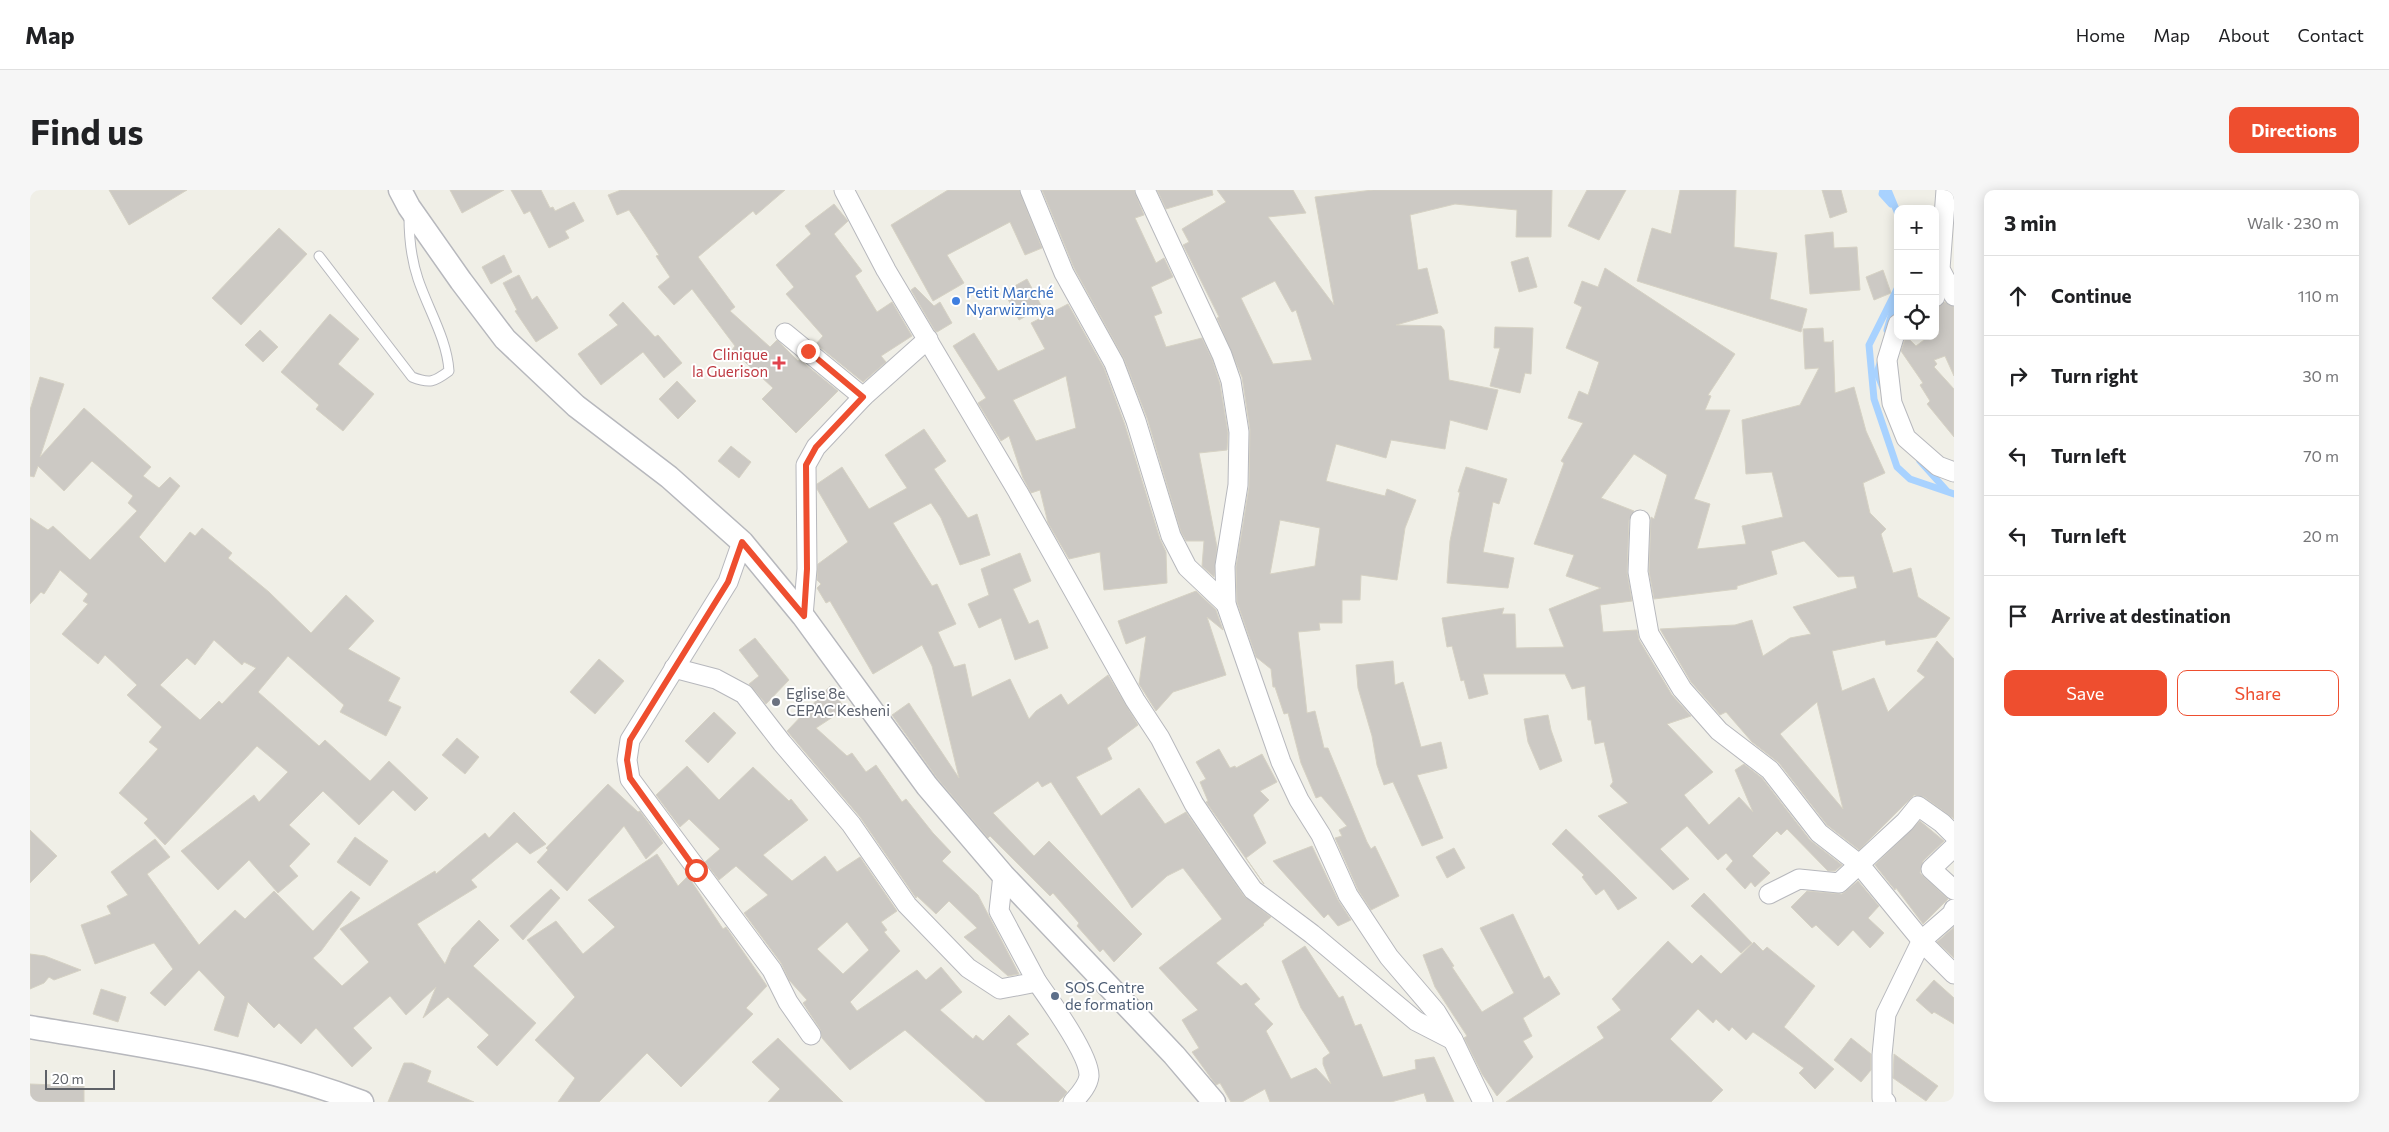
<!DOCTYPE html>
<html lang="en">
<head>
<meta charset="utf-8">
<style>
  :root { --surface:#fff; --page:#f6f6f6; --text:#202124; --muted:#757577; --line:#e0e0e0; --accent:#ee4e2f }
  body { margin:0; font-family:Commissioner,sans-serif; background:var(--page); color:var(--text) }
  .controls { position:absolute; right:15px; top:15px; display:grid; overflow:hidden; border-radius:10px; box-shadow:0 2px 12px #0003 }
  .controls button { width:45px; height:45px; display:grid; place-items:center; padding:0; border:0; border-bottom:1px solid var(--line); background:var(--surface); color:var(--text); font:25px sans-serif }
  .scale { position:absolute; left:15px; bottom:12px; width:70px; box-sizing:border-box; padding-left:5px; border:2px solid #5e6167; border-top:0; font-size:14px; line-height:18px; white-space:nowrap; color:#5e6167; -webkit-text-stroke:4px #fff; paint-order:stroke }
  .stop { position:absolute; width:15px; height:15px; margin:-11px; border:4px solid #ee4e2f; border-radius:50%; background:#fff }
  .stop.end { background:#ee4e2f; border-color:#fff; box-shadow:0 1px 5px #0008 }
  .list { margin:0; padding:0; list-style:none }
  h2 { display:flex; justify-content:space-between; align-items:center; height:65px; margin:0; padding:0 20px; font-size:21px }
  h2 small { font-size:16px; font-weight:400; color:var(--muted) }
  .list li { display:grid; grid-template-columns:32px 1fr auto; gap:15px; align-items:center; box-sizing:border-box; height:80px; padding:0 20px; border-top:1px solid var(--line) }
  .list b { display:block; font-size:19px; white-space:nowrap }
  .list em { font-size:16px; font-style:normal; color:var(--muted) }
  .actions { display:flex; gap:10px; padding:15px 20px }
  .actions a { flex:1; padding:11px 0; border:1px solid var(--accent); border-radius:10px; text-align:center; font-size:18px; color:var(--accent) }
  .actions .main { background:var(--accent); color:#fff }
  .icon { flex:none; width:28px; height:28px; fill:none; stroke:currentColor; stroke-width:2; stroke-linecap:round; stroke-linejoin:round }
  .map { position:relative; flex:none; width:1924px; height:912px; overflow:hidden; border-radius:10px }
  header { display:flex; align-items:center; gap:30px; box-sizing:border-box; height:70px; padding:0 25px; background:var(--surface); border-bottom:1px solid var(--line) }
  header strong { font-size:24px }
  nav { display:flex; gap:28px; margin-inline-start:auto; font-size:18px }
  .intro { display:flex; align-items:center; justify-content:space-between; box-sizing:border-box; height:120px; padding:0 30px }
  h1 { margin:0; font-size:35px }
  .button { padding:12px 22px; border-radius:10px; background:var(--accent); color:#fff; font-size:18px; font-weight:700 }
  main { display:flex; gap:30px; padding:0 30px }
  aside { flex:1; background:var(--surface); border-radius:10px; box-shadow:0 2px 12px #0003 }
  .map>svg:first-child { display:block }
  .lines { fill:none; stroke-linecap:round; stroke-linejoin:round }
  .stream { stroke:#a8d2ff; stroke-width:7 }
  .building { fill:#ccc9c4; stroke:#d6d2c4; fill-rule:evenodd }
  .service-casing { stroke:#b7b8bd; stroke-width:11 }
  .minor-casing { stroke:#b7b8bd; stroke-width:21 }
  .tertiary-casing { stroke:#b7b8bd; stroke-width:25 }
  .service { stroke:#fff; stroke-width:9 }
  .minor { stroke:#fff; stroke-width:19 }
  .tertiary { stroke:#fff; stroke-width:22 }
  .route { stroke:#ee4e2f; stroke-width:6 }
  .shop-dot { fill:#3f7fe0; stroke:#fff; stroke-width:2 }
  .health-dot { fill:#e0444e; stroke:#fff; stroke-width:2 }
  .worship-dot { fill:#6b7280; stroke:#fff; stroke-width:2 }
  .service-dot { fill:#5c6f8a; stroke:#fff; stroke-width:2 }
  .labels { text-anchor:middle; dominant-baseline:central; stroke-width:4; stroke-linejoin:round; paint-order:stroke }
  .shop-label { font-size:15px; fill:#366cbe; stroke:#fff; text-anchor:start }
  .health-label { font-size:15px; fill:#be3a42; stroke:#fff; text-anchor:end }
  .worship-label { font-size:15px; fill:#5b616d; stroke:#fff; text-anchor:start }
  .service-label { font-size:15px; fill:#4e5e75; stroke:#fff; text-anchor:start }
</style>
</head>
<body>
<header>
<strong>Map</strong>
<nav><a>Home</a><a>Map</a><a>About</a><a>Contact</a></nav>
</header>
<div class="intro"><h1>Find us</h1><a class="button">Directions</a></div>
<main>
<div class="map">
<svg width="1924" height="912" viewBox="0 0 1924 912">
  <rect width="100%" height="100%" fill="#f0efe7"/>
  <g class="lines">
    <g class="stream">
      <polyline points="1853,0 1852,4 1861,14"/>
      <polyline points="1858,0 1868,24"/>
      <polyline points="1868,97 1839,155 1844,209 1867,277 1880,289 1924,304"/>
      <polyline points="1857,140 1866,109"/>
      <polyline points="1851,170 1847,183 1853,198"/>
      <polyline points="1890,271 1916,300"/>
    </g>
  </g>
  <g class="building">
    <polygon points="79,0 157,0 99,35"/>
    <polygon points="420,0 474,0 432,23"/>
    <polygon points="481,0 511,0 520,18 523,17 525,21 544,12 554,31 535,41 539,48 519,58 500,21 494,24"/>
    <polygon points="591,0 755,0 726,25 723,21 668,67 705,117 700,121 740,157 747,150 768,171 770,170 808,201 766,243 732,209 743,198 702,160 705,156 662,99 644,115 628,97 640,87 626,66 629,65 599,20 587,25 578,5"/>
    <polygon points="918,0 989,0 1012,58 995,65 980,32 917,65 934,93 903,111 861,35"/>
    <polygon points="1012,0 1104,0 1114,25 1105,28 1126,73 1134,68 1143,87 1121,97 1132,123 1124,126 1136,157 1172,148 1182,169 1190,194 1198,243 1197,260 1169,263 1187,357 1184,387 1172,376 1174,351 1156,351 1151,342 1117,228 1094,169 1044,78"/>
    <polygon points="1127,0 1182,0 1183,5 1136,19"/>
    <path d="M1187,0H1263L1276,23L1238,27L1304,115L1285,7L1343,0H1522L1521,47H1486L1487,20L1425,14L1380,25L1388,80L1397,78L1408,123L1366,135L1411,136L1414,140L1419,190L1468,200L1457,240L1420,230L1415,259L1361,250L1356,268L1306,254L1296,291L1355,306L1357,299L1386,310L1375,338L1367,390L1331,385L1330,410H1312V433H1289L1290,440L1268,442L1277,523L1285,521L1294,558H1298L1337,652L1341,659L1345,656L1369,706L1341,720L1328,700L1305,648L1312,646L1309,640L1317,636L1291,606L1286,608L1271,573L1258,523L1254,524L1245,497H1243L1241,479L1226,467L1207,412L1206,377L1219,297L1220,240L1212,187L1187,128L1189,127L1153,55L1159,52L1152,39L1196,12ZM1245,91L1262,122L1266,120L1282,170L1243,174L1211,108ZM1250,330L1290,338L1285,376L1240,384Z"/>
    <polygon points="1557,0 1596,0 1569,50 1538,36"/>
    <polygon points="1650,0 1706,0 1704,57 1747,63 1740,109 1777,119 1771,142 1607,91 1622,38 1641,44"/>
    <polygon points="1792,0 1811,0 1817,22 1800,28"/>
    <polygon points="804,14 818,31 804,44 832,81 825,86 847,122 862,112 882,146 851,166 856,172 833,192 786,154 793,146 756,104 764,97 746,75 781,44 775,36"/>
    <polygon points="249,38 277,64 211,135 182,108"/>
    <polygon points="1803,42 1804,58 1827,57 1830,100 1780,104 1775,45"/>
    <polygon points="474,65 482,82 461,94 452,77"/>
    <polygon points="1498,67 1507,97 1489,102 1481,72"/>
    <path d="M1575,78L1705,164L1678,205L1681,206L1675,220H1700L1664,309L1680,314L1667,359L1716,354L1712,336L1753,327L1742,282L1716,284L1712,230L1770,215L1789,178L1775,179L1773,139L1793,138L1794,152H1802L1803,150L1805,203L1824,197L1836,241L1855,283L1833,293L1840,323L1856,339L1851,344L1863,383L1881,378L1888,407L1920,428L1906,447L1856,455L1855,450L1802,461L1812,501L1844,488L1858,522L1895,487L1887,481L1907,451L1924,469V629L1894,607L1884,605L1829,660L1797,635L1749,573L1722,552L1696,522L1690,525L1661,492L1630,439L1705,435L1722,430L1733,466L1760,448L1781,444L1763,417L1827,398L1824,386L1808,387L1774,351L1741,361L1747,384L1707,396V399L1624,409L1619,381L1621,327L1624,329L1637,285L1604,264L1571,308L1604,321L1599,330L1597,382L1602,411L1570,415L1573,442L1607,440L1609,450L1642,505L1661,526L1637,534L1683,582L1654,605L1679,635L1709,607L1723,622L1705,580L1714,574L1732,588L1780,650L1812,675L1805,681H1798L1757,639L1751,645L1747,641L1722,666L1740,683L1725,697L1721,692L1715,699L1696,679L1703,671L1696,663L1688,670L1657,636L1630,659L1659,689L1643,700L1568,626L1598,613L1580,596L1583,592L1574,552L1565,554L1561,530H1558L1555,496L1542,499L1535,484H1453L1458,504L1439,509L1434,490L1431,491L1422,456L1417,457L1412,428L1474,418L1472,424H1485L1486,458L1534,457L1519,419L1571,398L1536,386L1544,365L1504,354L1534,273L1531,271L1553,233L1538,228L1549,201L1558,205L1569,172L1536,158L1552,117L1544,113L1552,91L1568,97ZM1787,512L1813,619L1750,544Z"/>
    <polygon points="1853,80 1861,103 1844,110 1836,87"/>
    <polygon points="489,85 502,110 507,106 528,138 506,152 485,121 487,120 473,93"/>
    <polygon points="997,89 1012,117 989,130 974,102"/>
    <polygon points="885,97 904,116 910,112 922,133 907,142 905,141 881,100"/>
    <polygon points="593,112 625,147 628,145 652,173 634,188 613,162 571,195 548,164 588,135 579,125"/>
    <polygon points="1915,112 1924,117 1924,186 1915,166 1904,170 1907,174 1904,177 1924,199 1924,247 1897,214 1900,211 1890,195 1893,193 1871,161 1876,146 1886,156 1898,147 1905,146 1905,118"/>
    <path d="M1038,114L1074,178L1095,235L1130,349L1136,362L1137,393L1074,400L1070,362L1039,369L1018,333L1010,300L1001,303L993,288L979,246L971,251L948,213L956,208L923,156L944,143L968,181L1015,159L1001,133ZM1036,186L1046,238L1006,251L983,210Z"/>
    <polygon points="300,124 329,149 308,174 344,204 313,241 286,219 289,215 251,182"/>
    <polygon points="1465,137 1503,138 1501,184 1495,183 1490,203 1460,196 1470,158 1464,158"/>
    <polygon points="230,140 248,157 233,172 215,155"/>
    <path d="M10,187L34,194L10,267L54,218L121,277L113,286L129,298L140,287L150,296L109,347L135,373L160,342L165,346L172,338L202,363L198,368L239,402L281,443L316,405L344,431L318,459L370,488L358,511L371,517L356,546L310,522L314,515L258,466L228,502L289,556L295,550L340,591L359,571L398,608L385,621L363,600L329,635L293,601L259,635L280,654L259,676L268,686L248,703L219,670L188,700L151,661L224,605L229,612L258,582L227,556L135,655L114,633L118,629L89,603L128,559L119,552L132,537L97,505L107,495L75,465L68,474L32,444L58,414L53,411L58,404L30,380L14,404L11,402L0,414V328L18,340L23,336L60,370L107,321L98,313L103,306L62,271L34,301L8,276L4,287L0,286V220ZM184,450L212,475L214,472L226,478L192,514L189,511L170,530L130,495L157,468L165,475Z"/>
    <polygon points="647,191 666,211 648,229 629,209"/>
    <polygon points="894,239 916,271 904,279 938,328 947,324 960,365 930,375 911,328 901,313 863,333 902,396 907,394 926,434 908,442 924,477 935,474 942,507 980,489 999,529 1006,521 1031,504 1038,515 1078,485 1108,535 1077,558 1082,569 1046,587 1071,626 1109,598 1135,634 1156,622 1214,706 1241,727 1233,734 1234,735 1186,773 1211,796 1216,793 1230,809 1224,814 1243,834 1236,841 1261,889 1286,878 1301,894 1293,874 1293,868 1300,863 1271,818 1252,771 1275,756 1309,808 1313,806 1325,836 1331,834 1353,887 1386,879 1385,870 1404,867 1424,912 1397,912 1394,903 1361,912 1240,912 1235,899 1212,912 1201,912 1190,893 1186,895 1162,862 1169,858 1152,830 1168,820 1129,778 1192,729 1153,678 1137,686 1102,718 1021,592 1012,597 1008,591 963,623 1004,666 1019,651 1112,744 1084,772 1073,759 1070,762 1047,736 1049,733 1023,703 1020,706 960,646 958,648 907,588 862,525 879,513 929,588 902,476 892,455 843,484 800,411 796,413 787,398 791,394 787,390 788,374 818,352 787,299 787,294 812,277 839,319 877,298 855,265"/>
    <polygon points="701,256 721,272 709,288 688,271"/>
    <polygon points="1436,277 1477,289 1469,314 1463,312 1453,362 1484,368 1478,398 1417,393 1420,351 1430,302 1428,302"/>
    <polygon points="990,363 1001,391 983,399 999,434 1008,430 1018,458 985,470 971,428 949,438 938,414 959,405 951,379"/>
    <polygon points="1166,401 1186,420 1193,440 1177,427 1196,485 1143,502 1126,521 1109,494 1116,446 1096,454 1088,431"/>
    <polygon points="725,448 759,490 736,514 719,494 729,486 709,460"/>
    <polygon points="569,469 594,491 565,524 540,502"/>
    <polygon points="1363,471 1365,495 1373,492 1391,557 1411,552 1417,578 1387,585 1413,648 1392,656 1363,592 1354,595 1347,575 1342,546 1328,498 1326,475"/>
    <polygon points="800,496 815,519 786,538 817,566 822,563 836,582 846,575 872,612 876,609 903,643 921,662 912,671 948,705 989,784 978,786 934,747 947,738 919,711 906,724 887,706 886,708 830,627 757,541"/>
    <polygon points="684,522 706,543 678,573 655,551"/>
    <polygon points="1518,525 1521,540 1532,571 1510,580 1498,552 1494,529"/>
    <polygon points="427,548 449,567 435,584 412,565"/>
    <polygon points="1189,559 1200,578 1205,576 1206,578 1232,564 1247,592 1230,601 1239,610 1223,625 1236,653 1216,668 1234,694 1176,612 1178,611 1170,592 1176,589 1166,572"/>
    <path d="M657,576L689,610L723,577L759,611L761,609L778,630L733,665L762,691L795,666L807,682L830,667L867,721L851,732L857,740L854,742L870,761L820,812L827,821L887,780L896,790L911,777L932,802L910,820L943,849L946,845L953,851L979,825L999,844L986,854L1037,902L1034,906L1028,912H956L875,840L820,880L792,848L790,839L773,813L777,810L759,790L751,773L714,723L738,705L706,676L689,690L675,672L690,659L659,629L650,637L626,605ZM817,732L839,760L813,784L787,759Z"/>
    <polygon points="578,594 608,622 610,621 633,653 616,669 594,636 537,701 507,672 518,660 516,658"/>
    <polygon points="484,622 516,654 500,664 487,652 441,690 447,697 387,734 415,774 422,758 449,730 469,750 443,776 506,833 467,876 447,857 459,845 418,807 393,828 406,797 376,825 360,806 323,838 342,858 322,877 286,838 271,854 249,833 244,838 218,812 208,847 184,840 195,807 169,780 135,816 120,803 143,779 124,753 65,774 51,735 81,724 77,716 98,705 81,682 125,649 140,667 117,684 169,755 205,720 215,729 244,701 283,741 321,701 330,708 291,761 283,768 312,796 339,772 310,739 405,681 406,684 455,643 459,648"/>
    <polygon points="1890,631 1914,651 1893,671 1890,683 1918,709 1893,734 1866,698 1865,700 1845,675"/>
    <polygon points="1536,639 1588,689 1607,708 1588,720 1574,699 1566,705 1552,687 1554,685 1522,654"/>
    <polygon points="0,640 27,666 0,693"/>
    <polygon points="325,647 358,671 340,696 307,672"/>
    <polygon points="1282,656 1308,710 1321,730 1308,736 1298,724 1294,728 1243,671"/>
    <polygon points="1424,658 1435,678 1417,688 1406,667"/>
    <polygon points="627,664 648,696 658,686 693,739 696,737 737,796 716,818 723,824 651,897 617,863 569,912 528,912 545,888 505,850 545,807 497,750 526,731 553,764 585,737 558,710"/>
    <polygon points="1828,691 1849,716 1838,728 1854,743 1840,758 1823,740 1808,756 1786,735 1782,738 1761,717 1777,701 1812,704"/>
    <polygon points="521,699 530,708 493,750 480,736"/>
    <polygon points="1674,703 1722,753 1711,763 1661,716"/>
    <polygon points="1483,724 1514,789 1519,786 1530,804 1493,828 1502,846 1493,851 1503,867 1467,906 1452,884 1434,848 1437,846 1405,797 1393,765 1412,758 1424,776 1422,777 1452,822 1484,803 1450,738"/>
    <polygon points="1924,737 1924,768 1907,752"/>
    <polygon points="1638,751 1662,774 1671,765 1691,784 1724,752 1733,761 1737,757 1785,796 1754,837 1804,879 1785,899 1769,883 1774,878 1723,842 1716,850 1702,837 1699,841 1686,829 1683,833 1668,819 1640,849 1693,900 1681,912 1476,912 1574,848 1567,837 1591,820 1582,809"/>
    <polygon points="0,764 15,766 51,780 24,790 19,787 14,793 0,799"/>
    <polygon points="1904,790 1924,808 1924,834 1904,822 1902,824 1886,810"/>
    <polygon points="71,799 96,807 88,832 63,824"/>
    <polygon points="748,848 813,912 738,912 750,899 722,872"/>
    <polygon points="1821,848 1841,864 1841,880 1831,892 1804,870"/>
    <polygon points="1864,864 1908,896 1896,911 1863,888"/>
    <polygon points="374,873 382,873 401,881 397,892 444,912 358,912"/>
    <polygon points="0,894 54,896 54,912 0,912"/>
  </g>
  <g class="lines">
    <defs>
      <path id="service" d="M289,66L382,187C400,194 404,192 419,181C417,149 398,119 388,89C381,68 379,49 379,27"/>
      <g id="minor">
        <polyline points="814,0 856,80 988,302 1105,510 1130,548 1164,614 1204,673 1223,700 1282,744 1386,831 1423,850"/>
        <polyline points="1000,0 1034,83 1084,173 1106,231 1141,346 1157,377 1196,414"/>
        <polyline points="1115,0 1192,165 1201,191 1209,242 1208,295 1195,376 1196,414 1230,512 1251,572 1269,610 1291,645 1318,705 1359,767 1406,822 1423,850 1453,912"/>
        <polyline points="1916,0 1910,79 1924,106"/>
        <polyline points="1905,107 1910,79"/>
        <polyline points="1868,134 1857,170 1862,213 1876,248 1908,276 1924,282"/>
        <polyline points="755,143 833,207"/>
        <polyline points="1610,330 1608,382 1619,444 1652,499 1689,541 1740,580 1789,643 1829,674 1897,757 1924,784"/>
        <polyline points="712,352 698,392 600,550 597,570 600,589 742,780 758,812 781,845"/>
        <polyline points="773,426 777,379 776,275 786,257 833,207 898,149"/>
        <polyline points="644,478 686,489 714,504 752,553 821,634 877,715 938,778 970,799 1007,792 969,721 973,685"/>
        <polyline points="1924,657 1901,679 1924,700"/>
        <polyline points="1739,704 1769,689 1809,693 1875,632 1888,616 1912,633 1924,645"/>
        <path d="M1007,792C1019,809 1060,866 1059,886C1058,896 1049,905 1043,912"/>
        <polyline points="1856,912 1852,908 1852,865 1856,824 1892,750 1922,724 1924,719"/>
      </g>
      <g id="tertiary">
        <polyline points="370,0 379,17 431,91 475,149 546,216 639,287 712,352 773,426 897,596 973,685 1144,865 1184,912"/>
        <path d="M0,837C112,856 225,871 332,912"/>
      </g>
    </defs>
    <use href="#service" class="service-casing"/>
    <use href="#minor" class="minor-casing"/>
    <use href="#tertiary" class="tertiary-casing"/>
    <use href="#service" class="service"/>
    <use href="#minor" class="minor"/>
    <use href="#tertiary" class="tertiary"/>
  </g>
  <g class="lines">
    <polyline class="route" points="666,680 600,588 597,570 600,550 698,392 712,352 774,426 777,379 776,275 786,257 833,207 778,161"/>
  </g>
  <circle class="shop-dot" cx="926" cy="111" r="5"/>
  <path class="health-dot" d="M746.5 165.5h5v5h5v5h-5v5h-5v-5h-5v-5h5z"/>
  <circle class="worship-dot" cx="746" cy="512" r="5"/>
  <circle class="service-dot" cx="1025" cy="806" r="5"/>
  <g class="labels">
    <g class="shop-label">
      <text x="936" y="102">Petit Marché<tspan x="936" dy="17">Nyarwizimya</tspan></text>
    </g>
    <g class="health-label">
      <text x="738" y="164">Clinique<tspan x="738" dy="17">la Guerison</tspan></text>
    </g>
    <g class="worship-label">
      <text x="756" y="503">Eglise 8e<tspan x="756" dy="17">CEPAC Kesheni</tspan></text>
    </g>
    <g class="service-label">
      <text x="1035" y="797">SOS Centre<tspan x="1035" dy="17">de formation</tspan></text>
    </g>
  </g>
</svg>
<div class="controls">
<button>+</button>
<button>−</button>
<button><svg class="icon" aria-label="locate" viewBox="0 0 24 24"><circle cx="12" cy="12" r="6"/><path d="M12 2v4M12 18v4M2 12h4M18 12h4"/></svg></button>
</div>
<div class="scale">20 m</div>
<div class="stop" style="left:666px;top:680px"></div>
<div class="stop end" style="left:778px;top:161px"></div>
</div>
<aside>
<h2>3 min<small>Walk · 230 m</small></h2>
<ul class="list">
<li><svg class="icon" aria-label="ahead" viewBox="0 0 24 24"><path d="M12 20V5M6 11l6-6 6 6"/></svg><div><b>Continue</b></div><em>110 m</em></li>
<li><svg class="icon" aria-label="right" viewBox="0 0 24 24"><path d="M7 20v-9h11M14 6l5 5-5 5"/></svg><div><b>Turn right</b></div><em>30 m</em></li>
<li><svg class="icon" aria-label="left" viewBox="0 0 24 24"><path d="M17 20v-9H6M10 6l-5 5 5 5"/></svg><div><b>Turn left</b></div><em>70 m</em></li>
<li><svg class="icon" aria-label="left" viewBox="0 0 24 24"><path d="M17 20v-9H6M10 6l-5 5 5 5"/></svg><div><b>Turn left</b></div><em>20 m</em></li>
<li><svg class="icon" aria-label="arrive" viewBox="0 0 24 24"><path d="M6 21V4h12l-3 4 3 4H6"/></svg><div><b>Arrive at destination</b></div></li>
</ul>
<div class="actions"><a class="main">Save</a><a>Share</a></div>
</aside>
</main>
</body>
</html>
